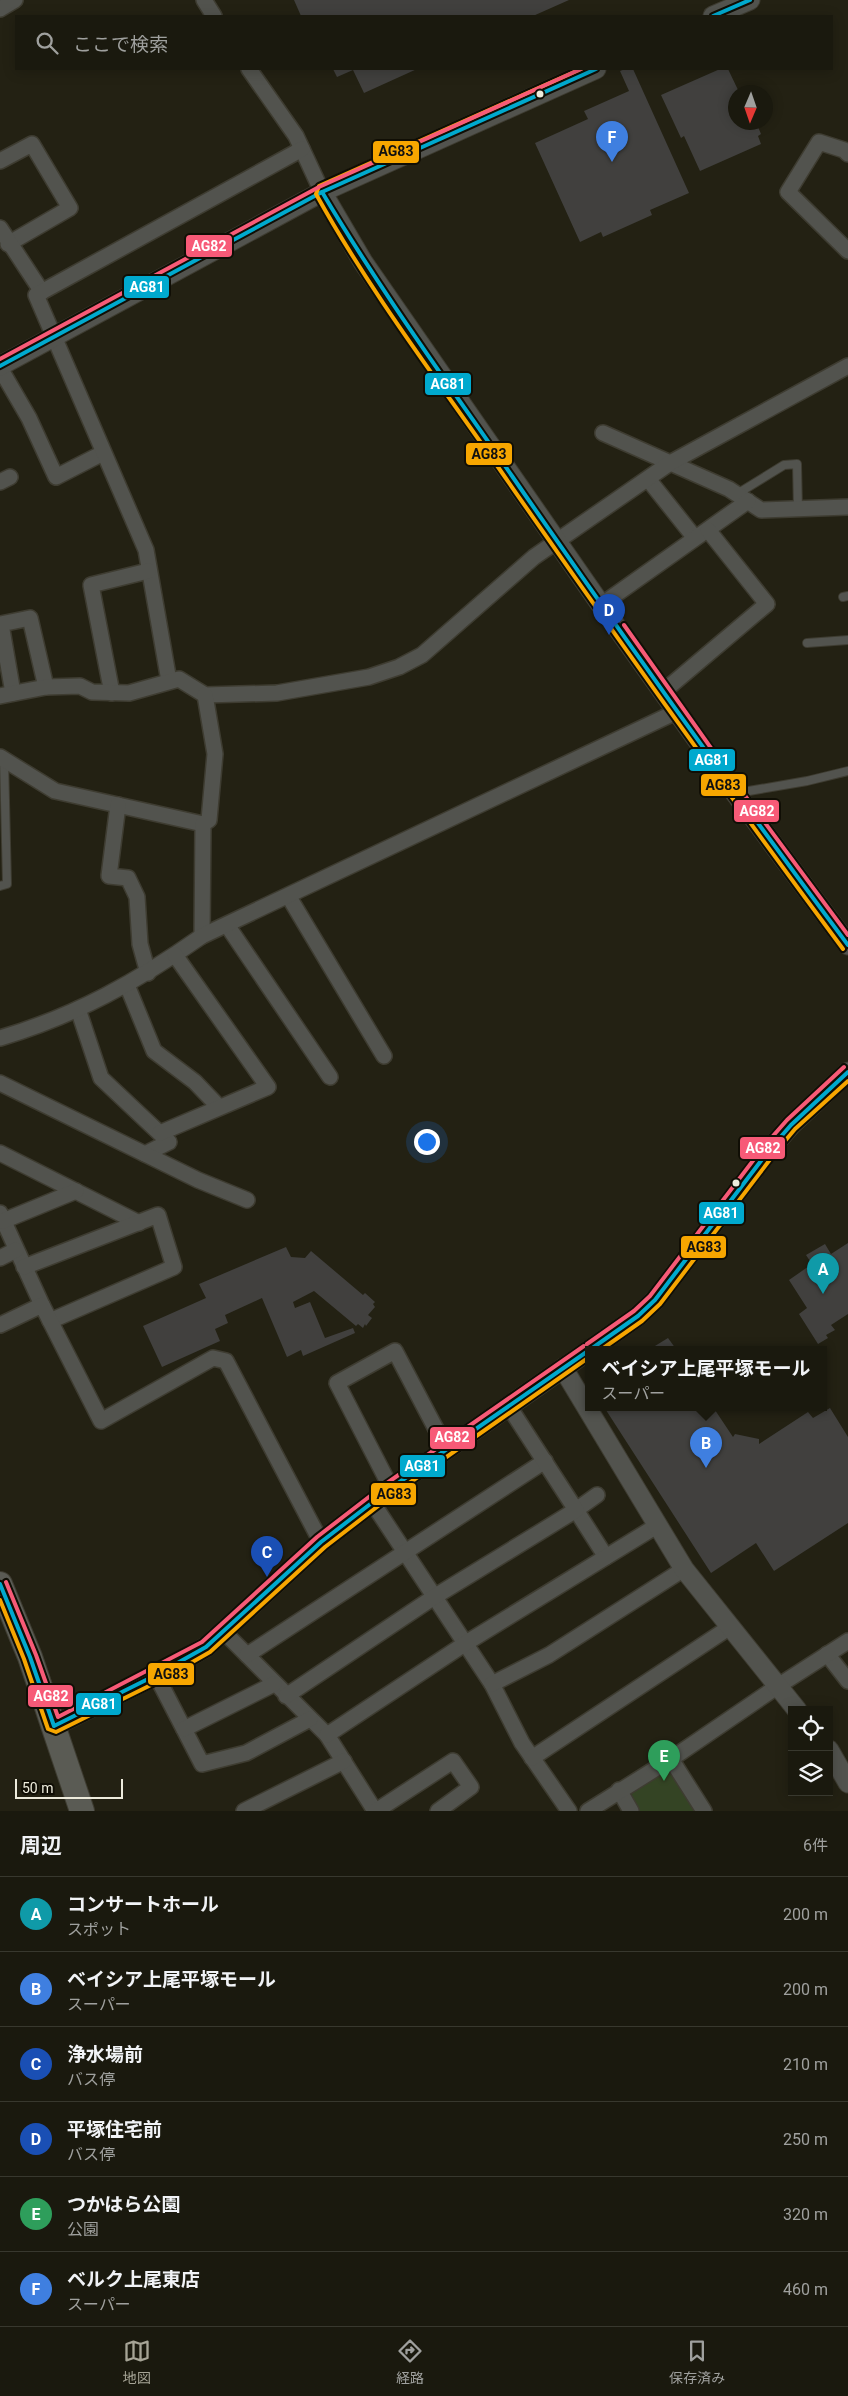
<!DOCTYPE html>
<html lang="ja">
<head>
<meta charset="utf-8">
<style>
  :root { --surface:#1a190e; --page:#27261c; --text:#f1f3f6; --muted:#9fa09e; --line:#38382e; --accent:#a6a496 }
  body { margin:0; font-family:Roboto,"Noto Sans JP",sans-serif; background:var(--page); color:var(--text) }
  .controls { position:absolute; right:15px; bottom:15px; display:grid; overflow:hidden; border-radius:0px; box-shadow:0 2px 12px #0003 }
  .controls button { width:45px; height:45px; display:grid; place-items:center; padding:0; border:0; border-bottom:1px solid var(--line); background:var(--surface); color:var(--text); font:25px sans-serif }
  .compass { position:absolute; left:728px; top:85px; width:45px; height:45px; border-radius:50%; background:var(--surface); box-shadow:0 2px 12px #0003; rotate:182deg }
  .scale { position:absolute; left:15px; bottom:12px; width:108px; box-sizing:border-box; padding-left:5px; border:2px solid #edebdc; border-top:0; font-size:14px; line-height:18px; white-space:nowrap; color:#edebdc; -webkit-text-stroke:4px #100e05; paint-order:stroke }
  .you { position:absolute; left:426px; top:1141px; width:18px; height:18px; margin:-12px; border:4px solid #fff; border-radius:50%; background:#1a73e8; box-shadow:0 0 0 8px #1a73e833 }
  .badge { display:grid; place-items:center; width:32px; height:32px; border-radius:50%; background:var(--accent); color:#fff; font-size:16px; font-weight:700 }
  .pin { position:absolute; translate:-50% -41px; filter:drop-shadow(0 1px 2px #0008) }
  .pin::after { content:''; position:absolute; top:26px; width:18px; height:15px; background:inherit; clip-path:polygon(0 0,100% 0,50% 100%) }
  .popup { position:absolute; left:585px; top:1346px; width:242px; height:65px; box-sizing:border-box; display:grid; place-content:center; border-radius:0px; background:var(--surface); filter:drop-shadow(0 1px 4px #0005); font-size:16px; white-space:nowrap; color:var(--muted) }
  .popup b { font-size:19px; color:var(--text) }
  .popup::after { content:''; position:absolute; left:50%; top:100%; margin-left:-10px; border:10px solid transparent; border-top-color:var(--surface) }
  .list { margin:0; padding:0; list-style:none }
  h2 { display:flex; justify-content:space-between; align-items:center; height:65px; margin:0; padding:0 20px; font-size:21px }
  h2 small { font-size:16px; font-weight:400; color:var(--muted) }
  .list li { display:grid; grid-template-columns:32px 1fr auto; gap:15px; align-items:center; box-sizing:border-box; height:75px; padding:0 20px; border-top:1px solid var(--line) }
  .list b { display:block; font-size:19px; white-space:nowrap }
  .list p { margin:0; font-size:16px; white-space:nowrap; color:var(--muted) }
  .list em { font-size:16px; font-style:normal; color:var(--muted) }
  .icon { flex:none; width:28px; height:28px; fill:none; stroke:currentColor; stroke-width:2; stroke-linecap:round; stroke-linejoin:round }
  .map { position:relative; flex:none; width:848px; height:1811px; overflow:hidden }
  .search { position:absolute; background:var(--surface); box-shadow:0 2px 12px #0003; left:15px; right:15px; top:15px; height:55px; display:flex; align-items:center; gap:12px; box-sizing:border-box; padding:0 18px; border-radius:0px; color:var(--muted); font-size:19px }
  .sheet { height:515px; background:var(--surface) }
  nav { display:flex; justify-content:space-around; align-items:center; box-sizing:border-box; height:70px; border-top:1px solid var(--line); background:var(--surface); font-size:14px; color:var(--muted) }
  nav a { display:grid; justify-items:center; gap:2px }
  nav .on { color:var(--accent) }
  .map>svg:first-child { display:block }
  .green { fill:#344424 }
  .building { fill:#41403e }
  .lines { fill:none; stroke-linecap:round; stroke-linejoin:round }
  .service-casing { stroke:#3e3c31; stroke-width:10 }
  .minor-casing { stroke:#3e3c31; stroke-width:18 }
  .tertiary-casing { stroke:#3e3c31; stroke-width:21 }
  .primary-casing { stroke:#3e3c31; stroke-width:26 }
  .service { stroke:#52534e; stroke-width:8 }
  .minor { stroke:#52534e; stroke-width:15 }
  .tertiary { stroke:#52534e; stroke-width:19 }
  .primary { stroke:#5a5b54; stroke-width:24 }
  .bus-1-casing { stroke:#100e05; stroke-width:8 }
  .bus-2-casing { stroke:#100e05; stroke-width:8 }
  .bus-3-casing { stroke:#100e05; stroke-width:8 }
  .bus-1 { stroke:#00a9ce; stroke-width:4 }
  .bus-2 { stroke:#f7a600; stroke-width:4 }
  .bus-3 { stroke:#f75a77; stroke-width:4 }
  .bus-dot { fill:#edebdc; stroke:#100e05; stroke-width:2 }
  .line-badge { stroke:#100e05; stroke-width:2 }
  .badge-label { font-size:14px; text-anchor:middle; font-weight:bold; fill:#fff }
  .pale-badge-label { font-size:14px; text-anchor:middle; font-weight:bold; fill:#111 }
</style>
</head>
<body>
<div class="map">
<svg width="848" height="1811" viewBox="0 0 848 1811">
  <rect width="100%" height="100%" fill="#232113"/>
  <polygon class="green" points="666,1769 673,1770 697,1811 638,1811 632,1802 632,1793"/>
  <g class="building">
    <polygon points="294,0 569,0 533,16 301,16"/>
    <polygon points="333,69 417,69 364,93 353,70 337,77"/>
    <polygon points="625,69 633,69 689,193 650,210 652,215 603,237 601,232 580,242 535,143 588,119 584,111 629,91 620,71"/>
    <polygon points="720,69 728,69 739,92 736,92 736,122 756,122 761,134 758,136 761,144 700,171 684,136 681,138 661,95"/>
    <polygon points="848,1243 848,1314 831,1325 835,1330 826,1335 828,1338 818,1344 799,1314 807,1308 789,1280 812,1264 806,1255 825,1244 831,1254"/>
    <polygon points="286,1247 291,1257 305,1258 311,1251 363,1295 365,1293 375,1302 373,1304 375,1307 368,1315 372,1318 366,1326 365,1324 363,1328 358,1324 356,1326 314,1291 293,1302 295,1308 310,1302 325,1338 353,1328 355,1333 303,1356 301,1350 287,1357 262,1298 225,1315 228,1323 215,1329 220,1341 162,1367 143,1326 206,1298 199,1284"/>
    <polygon points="668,1338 676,1349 650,1349"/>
    <polygon points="604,1407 713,1407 733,1437 735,1434 759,1439 759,1444 808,1412 813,1418 830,1408 848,1437 848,1523 774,1571 756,1543 711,1573"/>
  </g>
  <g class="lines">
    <defs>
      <g id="service">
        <polyline points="737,494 784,465 797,464 798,510"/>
        <polyline points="843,597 848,596"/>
        <polyline points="807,643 848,640"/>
        <polyline points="737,793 807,781 848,771"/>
        <polyline points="0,886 7,884 4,759"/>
      </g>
      <g id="minor">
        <polyline points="204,0 214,16"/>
        <polyline points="0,9 15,0"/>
        <polyline points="249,69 296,136 322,192"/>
        <polyline points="848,154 844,150 819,142 788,192 848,251"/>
        <polyline points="0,161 32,144 70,208 8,244"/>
        <polyline points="0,228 42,292"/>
        <polyline points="0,368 29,418 56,477 103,453"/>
        <polyline points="603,433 729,489 761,510 848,507"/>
        <polyline points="648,479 695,538"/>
        <polyline points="0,482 10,477"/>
        <polyline points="601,605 748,501"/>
        <polyline points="169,681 146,550 36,295 302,149"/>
        <polyline points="664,691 767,604 708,530"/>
        <polyline points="13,693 1,624 30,618 46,687"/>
        <polyline points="112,693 91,585 148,571"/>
        <polyline points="0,696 46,687 80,686 92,692 129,693 179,679 205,695 277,693 369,677 399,667 422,655 534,557 670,463 848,366"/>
        <polyline points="0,757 55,791 203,824"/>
        <polyline points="118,805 109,876 128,878 137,897 140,944 148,973"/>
        <polyline points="289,897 384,1056"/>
        <polyline points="227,925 330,1077"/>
        <polyline points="202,936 203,824 209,820 215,754 205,695"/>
        <polyline points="127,985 154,1051 195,1082 219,1107"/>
        <polyline points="78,1009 101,1078 169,1142 145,1154"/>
        <path d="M0,1038C75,1016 138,981 202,936L678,711"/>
        <polyline points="0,1083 198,1180 247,1200"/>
        <polyline points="160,1133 268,1087 175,955"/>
        <polyline points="0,1153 139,1223"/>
        <polyline points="0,1213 42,1305"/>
        <polyline points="3,1221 76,1191"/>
        <polyline points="0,1258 16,1250"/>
        <polyline points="24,1267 158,1215 174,1267 50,1321"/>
        <polyline points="0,1325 42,1305 101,1421 213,1358 226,1361 321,1542"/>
        <polyline points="391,1488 337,1383 395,1351 447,1450"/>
        <polyline points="597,1495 576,1510 606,1557"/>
        <polyline points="372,1502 492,1684 522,1743 569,1811"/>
        <polyline points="224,1632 327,1735 375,1811"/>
        <polyline points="827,1654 848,1681"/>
        <polyline points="247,1655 545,1461"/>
        <polyline points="156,1675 202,1764 246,1753 310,1719"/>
        <polyline points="492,1684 549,1655 684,1569"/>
        <polyline points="286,1696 434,1597 576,1510 508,1405"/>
        <polyline points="184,1729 274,1684"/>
        <polyline points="327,1735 466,1643 658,1525"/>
        <polyline points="532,1758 730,1627"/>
        <polyline points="671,1759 704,1811"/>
        <polyline points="619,1790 631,1811"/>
        <polyline points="244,1811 344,1761"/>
        <polyline points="376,1811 453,1761 471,1787 438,1811"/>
        <polyline points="588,1811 671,1759 778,1686 848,1641"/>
      </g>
      <g id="tertiary">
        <polyline points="713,16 750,0"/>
        <polyline points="322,192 363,262 601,605 735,793 848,945"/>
        <polyline points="0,366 322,192 596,69"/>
        <polyline points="591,1349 638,1316 655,1300 770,1149 791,1125 848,1072"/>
        <polyline points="563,1368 684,1569 797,1710"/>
        <polyline points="54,1726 156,1675 206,1647 321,1542 391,1488 588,1351"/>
        <polyline points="829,1750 848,1783"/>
      </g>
      <polyline id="primary" points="0,1584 30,1657 82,1811"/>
    </defs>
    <use href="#service" class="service-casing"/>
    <use href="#minor" class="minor-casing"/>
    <use href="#tertiary" class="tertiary-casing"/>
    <use href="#primary" class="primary-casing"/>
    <use href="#service" class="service"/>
    <use href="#minor" class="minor"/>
    <use href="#tertiary" class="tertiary"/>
    <use href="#primary" class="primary"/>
    <defs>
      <g id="bus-1">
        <polyline points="713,16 750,0"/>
        <path d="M322,192C380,290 447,382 512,476C621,634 733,791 848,945"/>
        <polyline points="0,366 322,192 596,69"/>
        <polyline points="591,1349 638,1316 655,1300 770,1149 791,1125 848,1072"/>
        <polyline points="0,1584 30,1657 54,1726 156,1675 206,1647 321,1542 391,1488 588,1351"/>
      </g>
      <g id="bus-2">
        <path d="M581,69L319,186L316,194C369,290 436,378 498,467C611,630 725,790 843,949"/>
        <polyline points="602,1349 642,1321 660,1304 775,1153 795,1129 848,1081"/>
        <polyline points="0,1600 24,1659 48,1729 56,1732 159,1681 210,1652 325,1547 395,1493 588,1358"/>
      </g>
      <g id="bus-3">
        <polyline points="0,359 319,187 581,69"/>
        <polyline points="624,625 740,789 848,935"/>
        <polyline points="587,1344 634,1311 650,1296 765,1145 787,1120 844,1067"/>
        <polyline points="6,1582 36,1655 58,1717 202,1642 317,1537 387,1483 584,1346"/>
      </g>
    </defs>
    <use href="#bus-1" class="bus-1-casing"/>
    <use href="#bus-2" class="bus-2-casing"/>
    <use href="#bus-3" class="bus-3-casing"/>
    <use href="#bus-1" class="bus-1"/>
    <use href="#bus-2" class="bus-2"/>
    <use href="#bus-3" class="bus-3"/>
  </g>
  <g class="bus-dot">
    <circle cx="540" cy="94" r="4.5"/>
    <circle cx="736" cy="1183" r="4.5"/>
  </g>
  <g class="line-badge">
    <rect x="372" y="140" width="48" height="24" rx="5" fill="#f7a600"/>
    <rect x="185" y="234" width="48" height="24" rx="5" fill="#f75a77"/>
    <rect x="123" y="275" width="47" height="24" rx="5" fill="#00a9ce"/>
    <rect x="424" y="372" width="48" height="24" rx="5" fill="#00a9ce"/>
    <rect x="465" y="442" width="48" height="24" rx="5" fill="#f7a600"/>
    <rect x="688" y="748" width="48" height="24" rx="5" fill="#00a9ce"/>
    <rect x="700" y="773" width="47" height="24" rx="5" fill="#f7a600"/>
    <rect x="733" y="799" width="47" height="24" rx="5" fill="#f75a77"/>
    <rect x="739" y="1136" width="47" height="24" rx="5" fill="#f75a77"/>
    <rect x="698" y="1201" width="47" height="24" rx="5" fill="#00a9ce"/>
    <rect x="680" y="1235" width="47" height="24" rx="5" fill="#f7a600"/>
    <rect x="429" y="1426" width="47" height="24" rx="5" fill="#f75a77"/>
    <rect x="399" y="1454" width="47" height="24" rx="5" fill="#00a9ce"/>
    <rect x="370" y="1482" width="47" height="24" rx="5" fill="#f7a600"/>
    <rect x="147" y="1662" width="48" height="24" rx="5" fill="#f7a600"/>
    <rect x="27" y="1684" width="47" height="24" rx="5" fill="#f75a77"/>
    <rect x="75" y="1692" width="47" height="24" rx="5" fill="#00a9ce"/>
  </g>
  <g class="badge-label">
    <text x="209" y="251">AG82</text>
    <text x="147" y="292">AG81</text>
    <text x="448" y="389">AG81</text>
    <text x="712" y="765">AG81</text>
    <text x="757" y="816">AG82</text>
    <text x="763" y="1153">AG82</text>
    <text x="721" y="1218">AG81</text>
    <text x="452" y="1442">AG82</text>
    <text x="422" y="1471">AG81</text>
    <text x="51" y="1701">AG82</text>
    <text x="99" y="1709">AG81</text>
  </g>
  <g class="pale-badge-label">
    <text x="396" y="156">AG83</text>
    <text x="489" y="459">AG83</text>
    <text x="723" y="790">AG83</text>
    <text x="704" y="1252">AG83</text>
    <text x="394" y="1499">AG83</text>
    <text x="171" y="1679">AG83</text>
  </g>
</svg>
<div class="controls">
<button><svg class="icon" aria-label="locate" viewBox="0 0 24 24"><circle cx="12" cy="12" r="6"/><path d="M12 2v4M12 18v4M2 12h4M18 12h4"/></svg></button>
<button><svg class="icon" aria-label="layers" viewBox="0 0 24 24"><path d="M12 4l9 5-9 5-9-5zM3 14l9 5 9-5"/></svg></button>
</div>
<svg class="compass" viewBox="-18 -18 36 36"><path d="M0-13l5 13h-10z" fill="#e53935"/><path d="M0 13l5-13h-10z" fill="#9fa09e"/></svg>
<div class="scale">50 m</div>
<div class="you"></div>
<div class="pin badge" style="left:823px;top:1294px;background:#0f9aa8">A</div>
<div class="pin badge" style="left:706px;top:1468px;background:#3f7fe0">B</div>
<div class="popup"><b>ベイシア上尾平塚モール</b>スーパー</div>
<div class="pin badge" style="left:267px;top:1577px;background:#1a4fb4">C</div>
<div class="pin badge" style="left:609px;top:635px;background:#1a4fb4">D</div>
<div class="pin badge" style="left:664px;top:1781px;background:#2e9e5b">E</div>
<div class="pin badge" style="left:612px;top:162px;background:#3f7fe0">F</div>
<div class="search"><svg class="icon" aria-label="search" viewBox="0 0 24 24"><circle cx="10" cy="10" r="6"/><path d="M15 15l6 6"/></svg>ここで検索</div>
</div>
<section class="sheet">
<h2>周辺<small>6件</small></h2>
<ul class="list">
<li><span class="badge" style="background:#0f9aa8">A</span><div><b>コンサートホール</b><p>スポット</p></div><em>200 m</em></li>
<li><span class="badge" style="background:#3f7fe0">B</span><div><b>ベイシア上尾平塚モール</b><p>スーパー</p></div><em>200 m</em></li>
<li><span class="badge" style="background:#1a4fb4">C</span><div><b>浄水場前</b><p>バス停</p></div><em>210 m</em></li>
<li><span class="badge" style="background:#1a4fb4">D</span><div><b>平塚住宅前</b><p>バス停</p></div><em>250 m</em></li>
<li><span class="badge" style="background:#2e9e5b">E</span><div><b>つかはら公園</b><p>公園</p></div><em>320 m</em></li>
<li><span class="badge" style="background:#3f7fe0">F</span><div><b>ベルク上尾東店</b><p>スーパー</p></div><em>460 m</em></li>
</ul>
</section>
<nav>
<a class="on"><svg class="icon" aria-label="map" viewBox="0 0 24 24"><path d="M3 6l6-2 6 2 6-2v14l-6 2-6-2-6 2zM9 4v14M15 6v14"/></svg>地図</a>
<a><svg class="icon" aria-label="directions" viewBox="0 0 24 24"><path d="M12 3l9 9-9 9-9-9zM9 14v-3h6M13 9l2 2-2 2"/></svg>経路</a>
<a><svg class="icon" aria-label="saved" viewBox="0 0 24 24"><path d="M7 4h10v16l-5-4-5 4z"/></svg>保存済み</a>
</nav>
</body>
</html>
